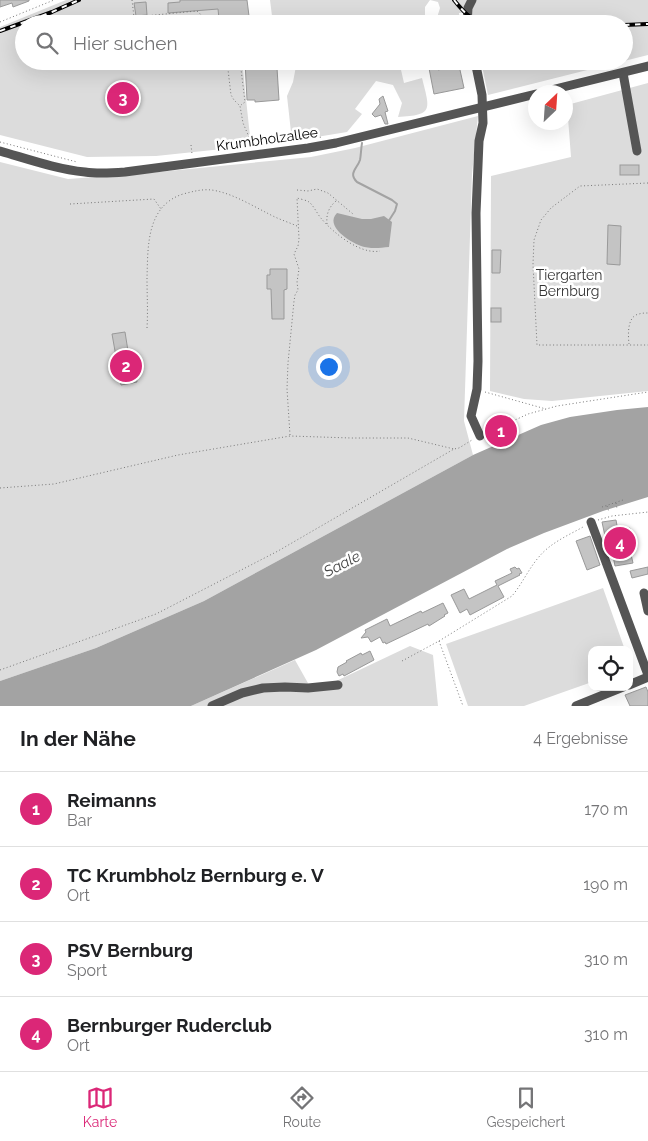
<!DOCTYPE html>
<html lang="de">
<head>
<meta charset="utf-8">
<style>
  :root { --surface:#fff; --page:#f6f6f6; --text:#202124; --muted:#757577; --line:#e0e0e0; --accent:#db2777 }
  body { margin:0; font-family:Raleway,sans-serif; background:var(--page); color:var(--text) }
  .controls { position:absolute; right:15px; bottom:15px; display:grid; overflow:hidden; border-radius:10px; box-shadow:0 5px 20px #0002 }
  .controls button { width:45px; height:45px; display:grid; place-items:center; padding:0; border:0; border-bottom:1px solid var(--line); background:var(--surface); color:var(--text); font:25px sans-serif }
  .compass { position:absolute; left:528px; top:85px; width:45px; height:45px; border-radius:50%; background:var(--surface); box-shadow:0 5px 20px #0002; rotate:25deg }
  .you { position:absolute; left:328px; top:366px; width:18px; height:18px; margin:-12px; border:4px solid #fff; border-radius:50%; background:#1a73e8; box-shadow:0 0 0 8px #1a73e833 }
  .badge { display:grid; place-items:center; width:32px; height:32px; border-radius:50%; background:var(--accent); color:#fff; font-size:16px; font-weight:700 }
  .pin { position:absolute; translate:-50% -50%; border:2px solid #fff; box-shadow:0 1px 5px #0006 }
  .list { margin:0; padding:0; list-style:none }
  h2 { display:flex; justify-content:space-between; align-items:center; height:65px; margin:0; padding:0 20px; font-size:21px }
  h2 small { font-size:16px; font-weight:400; color:var(--muted) }
  .list li { display:grid; grid-template-columns:32px 1fr auto; gap:15px; align-items:center; box-sizing:border-box; height:75px; padding:0 20px; border-top:1px solid var(--line) }
  .list b { display:block; font-size:19px; white-space:nowrap }
  .list p { margin:0; font-size:16px; white-space:nowrap; color:var(--muted) }
  .list em { font-size:16px; font-style:normal; color:var(--muted) }
  .icon { flex:none; width:28px; height:28px; fill:none; stroke:currentColor; stroke-width:2; stroke-linecap:round; stroke-linejoin:round }
  .map { position:relative; flex:none; width:648px; height:706px; overflow:hidden }
  .search { position:absolute; background:var(--surface); box-shadow:0 5px 20px #0002; left:15px; right:15px; top:15px; height:55px; display:flex; align-items:center; gap:12px; box-sizing:border-box; padding:0 18px; border-radius:28px; color:var(--muted); font-size:19px }
  .sheet { height:365px; background:var(--surface) }
  nav { display:flex; justify-content:space-around; align-items:center; box-sizing:border-box; height:70px; border-top:1px solid var(--line); background:var(--surface); font-size:14px; color:var(--muted) }
  nav a { display:grid; justify-items:center; gap:2px }
  nav .on { color:var(--accent) }
  .map>svg:first-child { display:block }
  .green { fill:#dcdcdc }
  .water { fill:#a3a3a3 }
  .lines { fill:none; stroke-linecap:round; stroke-linejoin:round }
  .stream { stroke:#a3a3a3; stroke-width:2 }
  .building { fill:#c4c4c4; stroke:#999 }
  .path { stroke:#777; stroke-width:1; stroke-dasharray:1 2.5; stroke-linecap:butt }
  .minor { stroke:#555; stroke-width:9 }
  .rail-casing { stroke:#000; stroke-width:4 }
  .rail { stroke:#fff; stroke-width:2; stroke-dasharray:5.5; stroke-linecap:butt }
  .labels { text-anchor:middle; dominant-baseline:central; stroke-width:5; stroke-linejoin:round; paint-order:stroke }
  .street-label { font-size:14px; fill:#000; stroke:#fff }
  .park-label { font-size:14px; fill:#333; stroke:#fff }
  .water-label { font-size:15px; font-style:italic; fill:#444; stroke:#fff }
</style>
</head>
<body>
<div class="map">
<svg width="648" height="706" viewBox="0 0 648 706">
  <rect width="100%" height="100%" fill="#fff"/>
  <g class="green">
    <polygon points="66,0 236,0 238,24 24,24 24,61 242,61 251,146 156,156 87,157 0,135 0,27"/>
    <polygon points="270,0 648,0 648,55 624,61 624,24 470,24 470,13 459,13 460,24 437,24 436,21 440,8 438,2 430,0 425,7 425,19 420,23 415,24 273,24"/>
    <path d="M297,61H399L404,83L422,78C430,110 434,115 398,117L402,103L393,85L376,81L355,109L362,114L347,132L292,141L287,96L293,82Z"/>
    <polygon points="481,61 623,61 488,95"/>
    <polygon points="648,83 648,391 552,401 524,399 490,391 491,176 571,157 567,105"/>
    <polygon points="478,116 472,174 464,421 473,455 204,601 96,648 0,681 0,162 68,179 148,173 311,157 355,148"/>
    <polygon points="603,588 625,650 592,650 592,682 524,706 468,706 446,644"/>
    <polygon points="410,646 433,655 438,706 191,706 295,660 313,692"/>
  </g>
  <g class="water">
    <path d="M337,213L362,219H371L384,216L392,222L389,247C379,248 370,249 361,246C350,242 324,226 337,213Z"/>
    <polygon points="648,407 648,497 603,511 544,533 507,549 316,650 191,706 0,706 0,681 96,648 204,601 473,455 541,425 570,417 617,410"/>
  </g>
  <g class="lines">
    <path class="stream" d="M362,143C361,149 361,155 360,160C357,169 348,173 357,182L392,200L397,204L395,211L388,222"/>
  </g>
  <g class="building">
    <polygon points="0,0 29,0 29,1 13,7 12,3 0,7"/>
    <polygon points="180,0 247,0 250,24 243,24 242,18 219,19 218,9 168,13 168,3 180,2"/>
    <polygon points="146,2 147,15 136,16 134,3"/>
    <polygon points="245,61 262,61 263,69 277,68 279,100 255,102 255,100 247,100"/>
    <polygon points="436,61 438,70 451,67 450,61 458,61 464,88 434,94 428,63"/>
    <polygon points="383,96 388,111 385,112 388,124 385,124 381,115 375,117 372,114 380,104 379,99"/>
    <rect x="620" y="165" width="19" height="10"/>
    <polygon points="608,225 621,226 620,265 607,264"/>
    <polygon points="492,250 501,250 500,273 492,273"/>
    <polygon points="270,269 287,269 287,289 284,290 284,319 272,319 271,289 267,289 267,275 270,275"/>
    <rect x="491" y="308" width="10" height="14"/>
    <polygon points="125,332 128,351 132,350 137,382 121,385 112,334"/>
    <polygon points="616,520 618,531 630,528 634,550 630,550 633,563 615,566 612,551 610,550 607,535 605,536 602,522"/>
    <polygon points="590,536 600,565 587,570 576,541"/>
    <polygon points="515,567 517,569 519,568 522,573 519,574 520,575 498,586 504,597 470,615 467,609 460,613 451,595 464,589 469,599 497,585 495,581 512,573 510,569"/>
    <polygon points="648,567 648,574 632,578 630,571"/>
    <polygon points="443,603 448,613 444,615 445,616 429,626 428,624 386,644 385,642 383,643 380,637 371,642 368,637 361,638 366,632 365,630 387,619 390,626 421,611 422,613"/>
    <polygon points="370,651 374,660 344,676 343,674 339,676 337,672 338,667 347,662 346,661 361,653 362,655"/>
    <polygon points="646,687 648,692 648,706 630,706 625,695"/>
  </g>
  <g class="lines">
    <g class="path">
      <path d="M132,0L134,17L197,11C201,14 202,17 206,20C210,23 218,23 222,24"/>
      <polyline points="0,22 54,0"/>
      <polyline points="236,24 241,23"/>
      <polyline points="227,61 231,95 234,100 240,106 243,123 249,137"/>
      <polyline points="240,61 245,102 241,105"/>
      <polyline points="299,140 322,137"/>
      <polyline points="0,142 77,162"/>
      <polyline points="191,145 192,154"/>
      <polyline points="648,183 580,186 551,208 541,220 534,240 533,264 537,345 648,345"/>
      <polyline points="297,190 308,191 317,189 328,193 353,214"/>
      <polyline points="70,204 154,199 161,209"/>
      <path d="M327,224C326,214 329,207 336,201"/>
      <path d="M147,328C148,311 147,295 147,278C148,247 146,206 183,194C195,191 205,188 217,191C235,195 253,206 269,214C278,219 288,222 297,226"/>
      <path d="M629,344C628,335 627,316 639,314C642,313 645,313 648,313"/>
      <polyline points="485,392 546,409"/>
      <polyline points="487,433 528,414 557,406 648,392"/>
      <path d="M290,435L287,389L288,363L294,301L295,295L298,290L297,282L299,269L294,254L298,246L299,239L297,198C300,199 306,200 309,202C313,205 317,213 320,217C332,232 360,255 380,251"/>
      <polyline points="0,488 54,484 178,455 290,436 351,438 408,438 454,449"/>
      <polyline points="616,503 617,509"/>
      <polyline points="607,506 609,512"/>
      <polyline points="602,507 623,500"/>
      <polyline points="598,520 612,516 648,512"/>
      <polyline points="439,641 463,706"/>
      <path d="M402,661L439,641L512,596C522,584 528,570 538,558C550,543 567,536 583,527"/>
      <polyline points="0,670 156,614 278,551 454,449 459,448 472,440"/>
    </g>
    <g class="minor">
      <polyline points="467,24 468,8 472,0"/>
      <polyline points="475,61 482,95 483,123 479,141 476,213 478,361 477,389 471,416 480,436"/>
      <polyline points="623,73 637,151"/>
      <polyline points="543,92 648,66"/>
      <path d="M0,151C28,159 56,169 85,172C98,174 112,173 125,172L308,148L336,143L536,94"/>
      <polyline points="591,522 648,675"/>
      <polyline points="644,593 648,611"/>
      <polyline points="629,685 648,677"/>
      <polyline points="212,706 242,693 263,688 285,687 308,688 338,685"/>
      <polyline points="576,706 623,687"/>
    </g>
    <defs>
      <g id="rail">
        <path d="M454,0C462,10 470,19 482,24"/>
        <polyline points="624,25 648,24"/>
        <polyline points="0,31 52,12 79,0"/>
      </g>
    </defs>
    <use href="#rail" class="rail-casing"/>
    <use href="#rail" class="rail"/>
  </g>
  <g class="labels">
    <g class="street-label">
      <text transform="translate(267 139) rotate(-8)">Krumbholzallee</text>
    </g>
    <g class="park-label">
      <text x="569" y="275">Tiergarten<tspan x="569" dy="16">Bernburg</tspan></text>
    </g>
    <g class="water-label">
      <text transform="translate(342 564) rotate(-27)">Saale</text>
    </g>
  </g>
</svg>
<div class="controls">
<button><svg class="icon" aria-label="locate" viewBox="0 0 24 24"><circle cx="12" cy="12" r="6"/><path d="M12 2v4M12 18v4M2 12h4M18 12h4"/></svg></button>
</div>
<svg class="compass" viewBox="-18 -18 36 36"><path d="M0-13l5 13h-10z" fill="#e53935"/><path d="M0 13l5-13h-10z" fill="#757577"/></svg>
<div class="you"></div>
<div class="pin badge" style="left:501px;top:431px">1</div>
<div class="pin badge" style="left:126px;top:366px">2</div>
<div class="pin badge" style="left:123px;top:98px">3</div>
<div class="pin badge" style="left:620px;top:543px">4</div>
<div class="search"><svg class="icon" aria-label="search" viewBox="0 0 24 24"><circle cx="10" cy="10" r="6"/><path d="M15 15l6 6"/></svg>Hier suchen</div>
</div>
<section class="sheet">
<h2>In der Nähe<small>4 Ergebnisse</small></h2>
<ul class="list">
<li><span class="badge">1</span><div><b>Reimanns</b><p>Bar</p></div><em>170 m</em></li>
<li><span class="badge">2</span><div><b>TC Krumbholz Bernburg e. V</b><p>Ort</p></div><em>190 m</em></li>
<li><span class="badge">3</span><div><b>PSV Bernburg</b><p>Sport</p></div><em>310 m</em></li>
<li><span class="badge">4</span><div><b>Bernburger Ruderclub</b><p>Ort</p></div><em>310 m</em></li>
</ul>
</section>
<nav>
<a class="on"><svg class="icon" aria-label="map" viewBox="0 0 24 24"><path d="M3 6l6-2 6 2 6-2v14l-6 2-6-2-6 2zM9 4v14M15 6v14"/></svg>Karte</a>
<a><svg class="icon" aria-label="directions" viewBox="0 0 24 24"><path d="M12 3l9 9-9 9-9-9zM9 14v-3h6M13 9l2 2-2 2"/></svg>Route</a>
<a><svg class="icon" aria-label="saved" viewBox="0 0 24 24"><path d="M7 4h10v16l-5-4-5 4z"/></svg>Gespeichert</a>
</nav>
</body>
</html>
